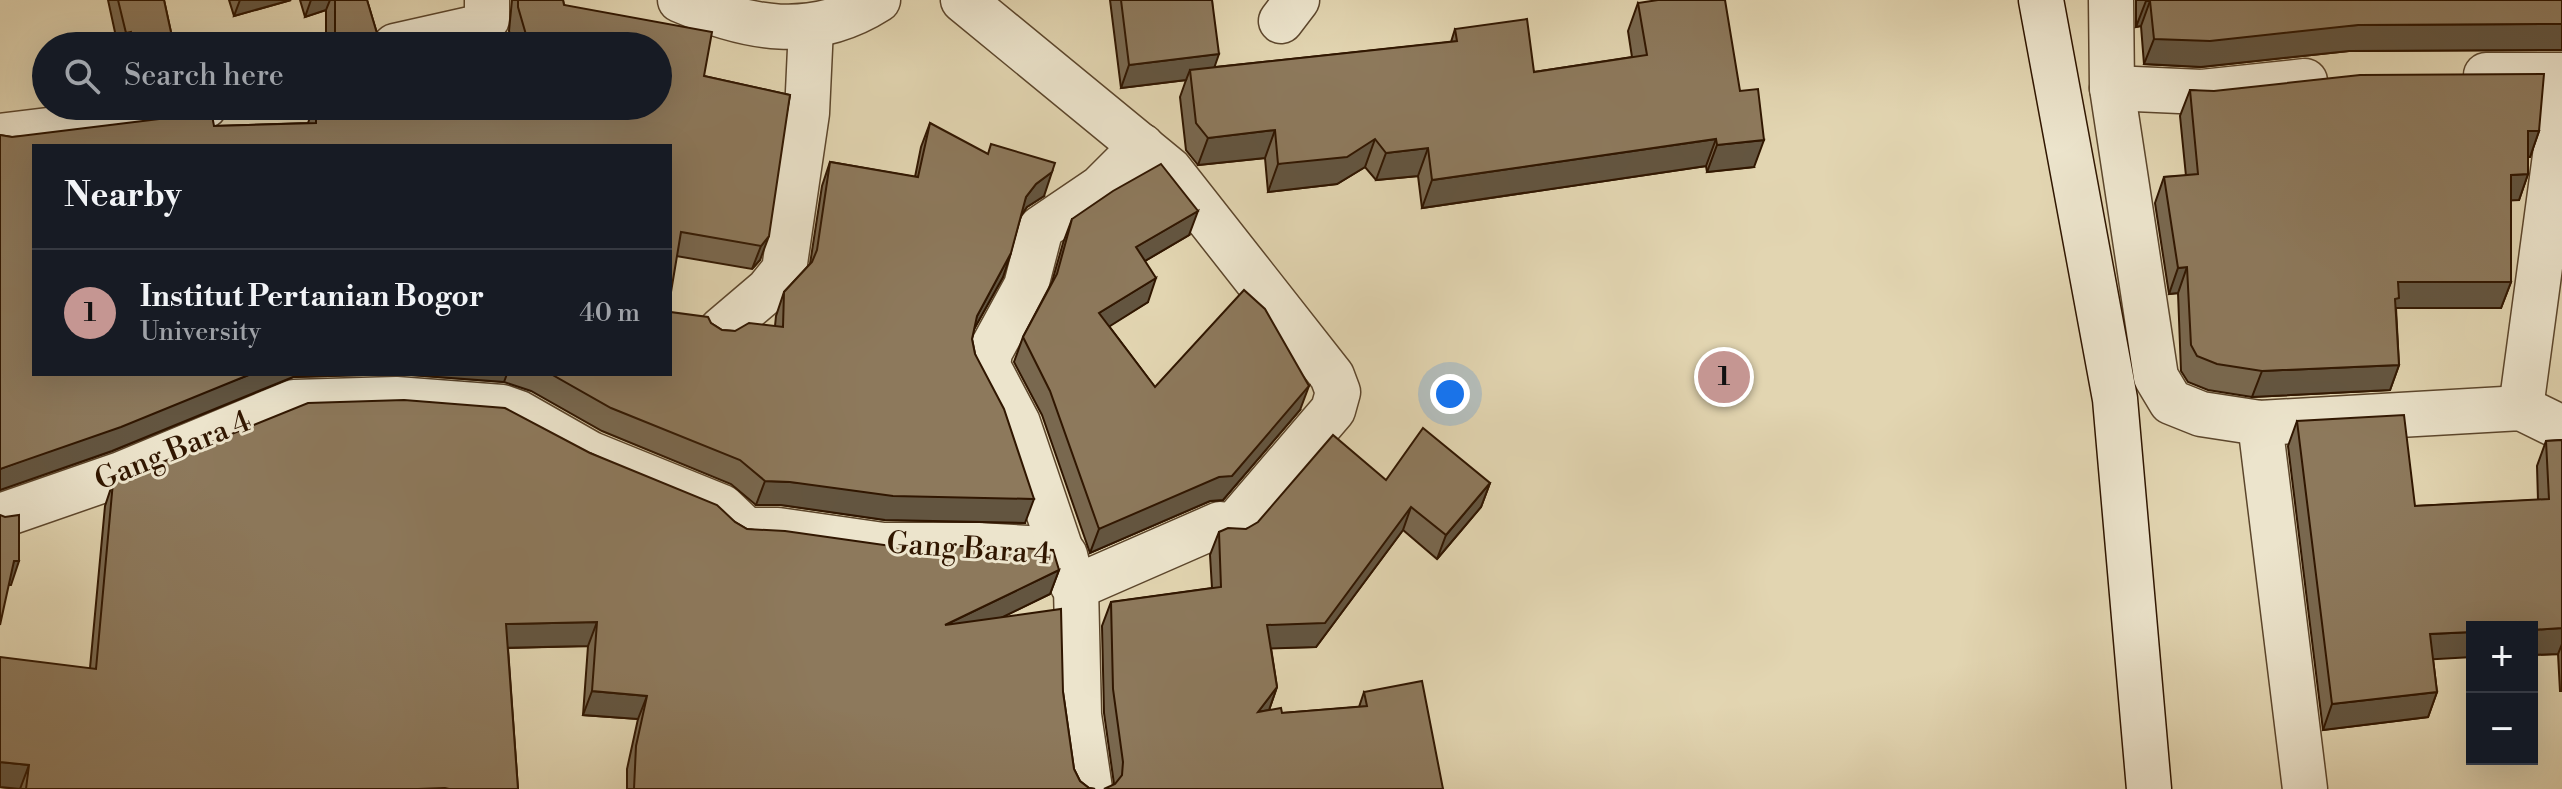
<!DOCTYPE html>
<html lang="en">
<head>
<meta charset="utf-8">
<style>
  :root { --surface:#171b24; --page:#242831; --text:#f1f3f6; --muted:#9ea1a6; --line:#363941; --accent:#c59692 }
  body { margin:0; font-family:"Libre Bodoni",serif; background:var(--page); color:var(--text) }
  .controls { position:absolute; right:24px; bottom:24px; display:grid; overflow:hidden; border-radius:0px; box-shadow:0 8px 32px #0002 }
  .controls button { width:72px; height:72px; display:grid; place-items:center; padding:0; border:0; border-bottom:2px solid var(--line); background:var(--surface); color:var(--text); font:40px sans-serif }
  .you { position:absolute; left:1450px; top:394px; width:28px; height:28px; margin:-20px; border:6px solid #fff; border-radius:50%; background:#1a73e8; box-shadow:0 0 0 12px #1a73e833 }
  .badge { display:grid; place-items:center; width:52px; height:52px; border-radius:50%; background:var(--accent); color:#111; font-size:26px; font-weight:700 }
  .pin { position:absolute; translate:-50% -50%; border:4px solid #fff; box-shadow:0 2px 8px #0006 }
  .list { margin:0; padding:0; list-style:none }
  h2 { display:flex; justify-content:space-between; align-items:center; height:104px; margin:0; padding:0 32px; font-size:34px }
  h2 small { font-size:26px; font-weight:400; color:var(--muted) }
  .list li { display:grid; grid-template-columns:52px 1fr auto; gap:24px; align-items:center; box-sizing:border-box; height:128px; padding:0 32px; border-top:2px solid var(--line) }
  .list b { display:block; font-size:30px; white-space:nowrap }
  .list p { margin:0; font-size:26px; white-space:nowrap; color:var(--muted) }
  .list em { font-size:26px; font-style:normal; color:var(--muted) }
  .icon { flex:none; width:44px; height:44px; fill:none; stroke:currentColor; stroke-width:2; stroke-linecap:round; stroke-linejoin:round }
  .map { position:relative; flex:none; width:2562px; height:789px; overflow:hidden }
  .search { position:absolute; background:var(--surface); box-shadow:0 8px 32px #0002; left:32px; top:32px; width:640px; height:88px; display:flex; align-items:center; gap:20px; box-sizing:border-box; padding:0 28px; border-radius:44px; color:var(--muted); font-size:30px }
  .panel { position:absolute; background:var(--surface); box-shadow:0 8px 32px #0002; left:32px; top:144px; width:640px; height:232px; border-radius:0px }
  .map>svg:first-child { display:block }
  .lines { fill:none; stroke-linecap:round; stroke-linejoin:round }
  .street-casing { stroke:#5c462c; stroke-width:47 }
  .secondary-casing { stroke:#301600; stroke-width:47 }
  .street { stroke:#ece4cc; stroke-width:44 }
  .secondary { stroke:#ece4cc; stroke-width:44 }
  .wall { fill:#79684f; stroke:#301600; stroke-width:2 }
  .shaded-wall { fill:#635540; stroke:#301600; stroke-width:2 }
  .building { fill:#8d795c; stroke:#301600; stroke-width:2 }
  .labels { text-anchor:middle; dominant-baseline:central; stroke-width:6; stroke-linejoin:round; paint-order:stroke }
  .street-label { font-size:30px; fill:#301600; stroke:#ece4cc }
</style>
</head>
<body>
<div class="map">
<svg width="2562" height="789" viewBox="0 0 2562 789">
  <rect width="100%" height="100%" fill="#e2d5b1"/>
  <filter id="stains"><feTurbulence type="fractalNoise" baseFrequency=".0025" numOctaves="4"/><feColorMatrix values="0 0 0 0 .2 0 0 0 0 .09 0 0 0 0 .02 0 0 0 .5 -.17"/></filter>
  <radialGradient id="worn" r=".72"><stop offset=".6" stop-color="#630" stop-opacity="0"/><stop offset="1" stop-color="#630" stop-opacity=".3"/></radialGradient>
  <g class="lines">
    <defs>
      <g id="street">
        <path d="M680,0C748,29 812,42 878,0"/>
        <polyline points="2111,0 2112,88 2156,377 2171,402 2201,414 2260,423 2521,408 2562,428"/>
        <polyline points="1281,21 1297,0"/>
        <polyline points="395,46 475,28 487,19 487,0"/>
        <polyline points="2486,75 2562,75"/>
        <polyline points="2112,88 2202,92 2305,81"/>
        <polyline points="0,136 188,113 205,106"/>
        <polyline points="721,330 768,290 784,270 807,113 811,27"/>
        <polyline points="2521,408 2562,104"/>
        <polyline points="2260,423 2305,789"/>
        <polyline points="0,516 121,474 294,402 396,399 502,407 519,413 591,454 722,507 743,527 749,530 778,530 883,545 978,545 1061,550 1065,555 1072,584 1076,587 1220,524 1231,529 1333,410 1338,392 1332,376 1170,170 963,0"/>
        <polyline points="1061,550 1018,423 988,366 990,352 1026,286 1041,228 1100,188 1142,146"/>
        <polyline points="1076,587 1079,715 1090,789"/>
      </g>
      <polyline id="secondary" points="2041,0 2115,399 2149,789"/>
    </defs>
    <use href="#street" class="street-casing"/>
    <use href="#secondary" class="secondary-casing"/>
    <use href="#street" class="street"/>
    <use href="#secondary" class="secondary"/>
  </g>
  <g class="wall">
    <polygon points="108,0 164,0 174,46 118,46"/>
    <polygon points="229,0 291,0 234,16"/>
    <polygon points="300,0 367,0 379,40 396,46 326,46 326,10 305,17"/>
    <polygon points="512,0 563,0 564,5 704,76 790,95 760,260 752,269 34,146 34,374 670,374 711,323 722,330 735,331 775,326 776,316 784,292 810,264 822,186 830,162 915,177 921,147 930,123 1044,196 1027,207 1021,216 1003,277 974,329 972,339 975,354 1025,523 885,520 781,505 756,505 731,484 602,431 531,391 504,382 398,374 293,377 112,451 0,490 0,135 12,137 214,126 308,123 314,106 658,106 512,39 509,31"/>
    <polygon points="1110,0 1212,0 1215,67 1451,42 1455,29 1534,72 1632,57 1628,31 1638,3 1754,167 1707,172 1706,166 1422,208 1418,176 1376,180 1365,167 1337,184 1268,192 1265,158 1198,165 1186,150 1180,97 1186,80 1121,88"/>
    <polygon points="2136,0 2562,0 2562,50 2349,51 2201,67 2144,64 2141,26 2136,27"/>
    <polygon points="2190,90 2539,131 2530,157 2528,157 2528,174 2519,200 2511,200 2511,282 2501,308 2396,308 2399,365 2390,390 2252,397 2208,390 2188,382 2181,371 2178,293 2169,294 2155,203 2164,177 2186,176 2180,116"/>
    <polygon points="1072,219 1189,235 1145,261 1148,302 1109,326 1155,387 1300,410 1223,500 1210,501 1090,553 1042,415 1014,362 1023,337 1052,282 1063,243"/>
    <polygon points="2297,421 2415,506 2538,500 2537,466 2546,441 2562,440 2562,691 2560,691 2558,654 2532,655 2532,627 2433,659 2437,692 2428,717 2323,730 2288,446"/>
    <polygon points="590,453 735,522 747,529 1059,570 1050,594 1002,617 1063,692 1074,769 1080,781 1089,788 1095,789 627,789 627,769 638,719 583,715 588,646 508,648 518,789 20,789 0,787 90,668 105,506 113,482"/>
    <polygon points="1386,480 1490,483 1481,507 1437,559 1403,530 1316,647 1271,648 1277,687 1269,710 1282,713 1359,707 1364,692 1443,789 1114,784 1104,713 1102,626 1111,602 1212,588 1210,555 1219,532 1246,529"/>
  </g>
  <g class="shaded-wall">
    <polygon points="240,0 291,0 234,16"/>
    <polygon points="311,0 330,0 326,10 305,17"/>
    <polygon points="2146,1 2150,1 2141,26 2136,27"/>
    <polygon points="2562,24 2562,50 2349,51 2201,67 2144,64 2154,39 2358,25"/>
    <polygon points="131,32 125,46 121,46 126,33"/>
    <polygon points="1219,54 1211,77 1190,70 1186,80 1121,88 1129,65"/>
    <polygon points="1275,130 1265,158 1198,165 1208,138"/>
    <polygon points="2528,131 2539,131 2530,157 2519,157"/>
    <polygon points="1375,139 1365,167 1337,184 1268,192 1278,164"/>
    <polygon points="1716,139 1706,166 1422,208 1432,180"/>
    <polygon points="1764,140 1754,167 1707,172 1717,145"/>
    <polygon points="1428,148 1418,176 1376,180 1386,153"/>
    <polygon points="1052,172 1044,196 1027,207 1017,221 1026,197 1036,184"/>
    <polygon points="2528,174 2519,200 2501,201 2511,175"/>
    <polygon points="1198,211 1189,235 1128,271 1136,247"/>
    <polygon points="769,236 760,260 752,269 761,246"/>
    <polygon points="1011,253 1003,277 968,340 977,316"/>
    <polygon points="2187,267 2178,293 2169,294 2178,268"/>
    <polygon points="1156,278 1148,302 1091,338 1099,313"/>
    <polygon points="2398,282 2511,282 2501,308 2396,308 2390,324"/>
    <polygon points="2399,365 2390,390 2252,397 2262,371"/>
    <polygon points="251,374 507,374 504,382 398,374 293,377 112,451 0,490 0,469"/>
    <polygon points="1309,386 1300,410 1223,500 1210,501 1090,553 1099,529"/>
    <polygon points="765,481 790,482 1034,499 1025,523 885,520 781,505 756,505"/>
    <polygon points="1490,483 1481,507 1437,559 1446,535"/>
    <polygon points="1411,507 1403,530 1316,647 1258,649 1267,625"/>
    <polygon points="14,561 19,561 11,585 5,585"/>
    <polygon points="1059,570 1050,594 937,649 945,625"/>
    <polygon points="597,622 588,646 498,648 506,624"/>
    <polygon points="2562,628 2562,644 2558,654 2532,655 2532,630"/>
    <polygon points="2472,632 2472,657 2421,660 2430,634"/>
    <polygon points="1277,687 1269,710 1258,712"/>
    <polygon points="592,691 647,696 638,719 583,715"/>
    <polygon points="2437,692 2428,717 2323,730 2332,704"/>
    <polygon points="0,762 29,765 20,789 0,787"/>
  </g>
  <g class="building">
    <polygon points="118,0 164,0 174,46 134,46 131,32 126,33"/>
    <polygon points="335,0 367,0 379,40 386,40 396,46 335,46"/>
    <polygon points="518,0 563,0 564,5 712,32 704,76 790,95 769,236 761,246 681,232 670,298 670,146 34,146 34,374 251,374 121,427 0,469 0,135 12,137 200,114 211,110 214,126 316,123 316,106 658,106 658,46 412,46 443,39 527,38 518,7"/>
    <polygon points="1121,0 1212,0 1219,54 1129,65"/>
    <polygon points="1658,0 1725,0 1740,91 1758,89 1764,140 1717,145 1716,139 1432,180 1428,148 1386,153 1375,139 1347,157 1278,164 1275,130 1208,138 1196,123 1190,70 1457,41 1455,29 1527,19 1534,72 1647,55 1638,3"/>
    <polygon points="2146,0 2562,0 2562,24 2358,25 2210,41 2154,39 2150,1 2146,1"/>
    <polygon points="2544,74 2539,131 2528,131 2528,174 2511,175 2511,282 2398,282 2399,298 2395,299 2399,365 2262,371 2217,364 2197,356 2191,345 2187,267 2178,268 2164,177 2198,174 2190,90 2214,91 2360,75"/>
    <polygon points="930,123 988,154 991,144 1055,163 1052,172 1036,184 1026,197 1011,253 977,316 972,339 975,354 1004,409 1034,499 893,496 790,482 765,481 740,460 611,408 551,374 670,374 670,312 708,317 711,323 722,330 735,331 749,323 783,327 784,292 812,262 817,250 830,162 918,177"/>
    <polygon points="1161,164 1198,211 1136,247 1156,278 1099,313 1155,387 1244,290 1265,309 1309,386 1232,476 1219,477 1099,529 1050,391 1023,337 1057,274 1072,219 1113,191"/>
    <polygon points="404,400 505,408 590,453 717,505 735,522 747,529 785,531 891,546 986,546 1053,550 1059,570 945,625 1061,609 1063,692 1074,769 1080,781 1089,788 1095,789 634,789 636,746 647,696 592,691 597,622 506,624 518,789 449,789 445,788 418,789 26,789 29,765 0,762 0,657 96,669 113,482 308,403"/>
    <polygon points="2404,415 2415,506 2549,499 2546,441 2562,440 2562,628 2532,630 2532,627 2472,627 2472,632 2430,634 2437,692 2332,704 2297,421"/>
    <polygon points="1423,428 1490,483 1446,535 1411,507 1325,623 1267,625 1277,687 1258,712 1281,708 1282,713 1367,706 1364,692 1422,681 1443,789 1104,789 1115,784 1122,775 1123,762 1113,689 1111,602 1221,587 1219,532 1228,528 1246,529 1258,522 1333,435 1386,480"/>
    <polygon points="0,515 5,517 19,515 19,561 14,561 0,625"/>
  </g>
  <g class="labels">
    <g class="street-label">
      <text transform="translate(173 451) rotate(-22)">Gang Bara 4</text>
      <text transform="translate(969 549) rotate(4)">Gang Bara 4</text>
    </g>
  </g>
  <rect width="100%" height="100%" filter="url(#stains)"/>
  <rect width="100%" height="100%" fill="url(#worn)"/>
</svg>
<div class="controls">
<button>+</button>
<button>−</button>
</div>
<div class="you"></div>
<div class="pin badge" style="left:1724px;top:377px">1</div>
<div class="search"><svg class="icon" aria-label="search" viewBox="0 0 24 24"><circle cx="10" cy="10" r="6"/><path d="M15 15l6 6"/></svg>Search here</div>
<section class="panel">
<h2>Nearby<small></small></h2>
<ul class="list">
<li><span class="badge">1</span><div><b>Institut Pertanian Bogor</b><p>University</p></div><em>40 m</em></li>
</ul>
</section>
</div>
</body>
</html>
